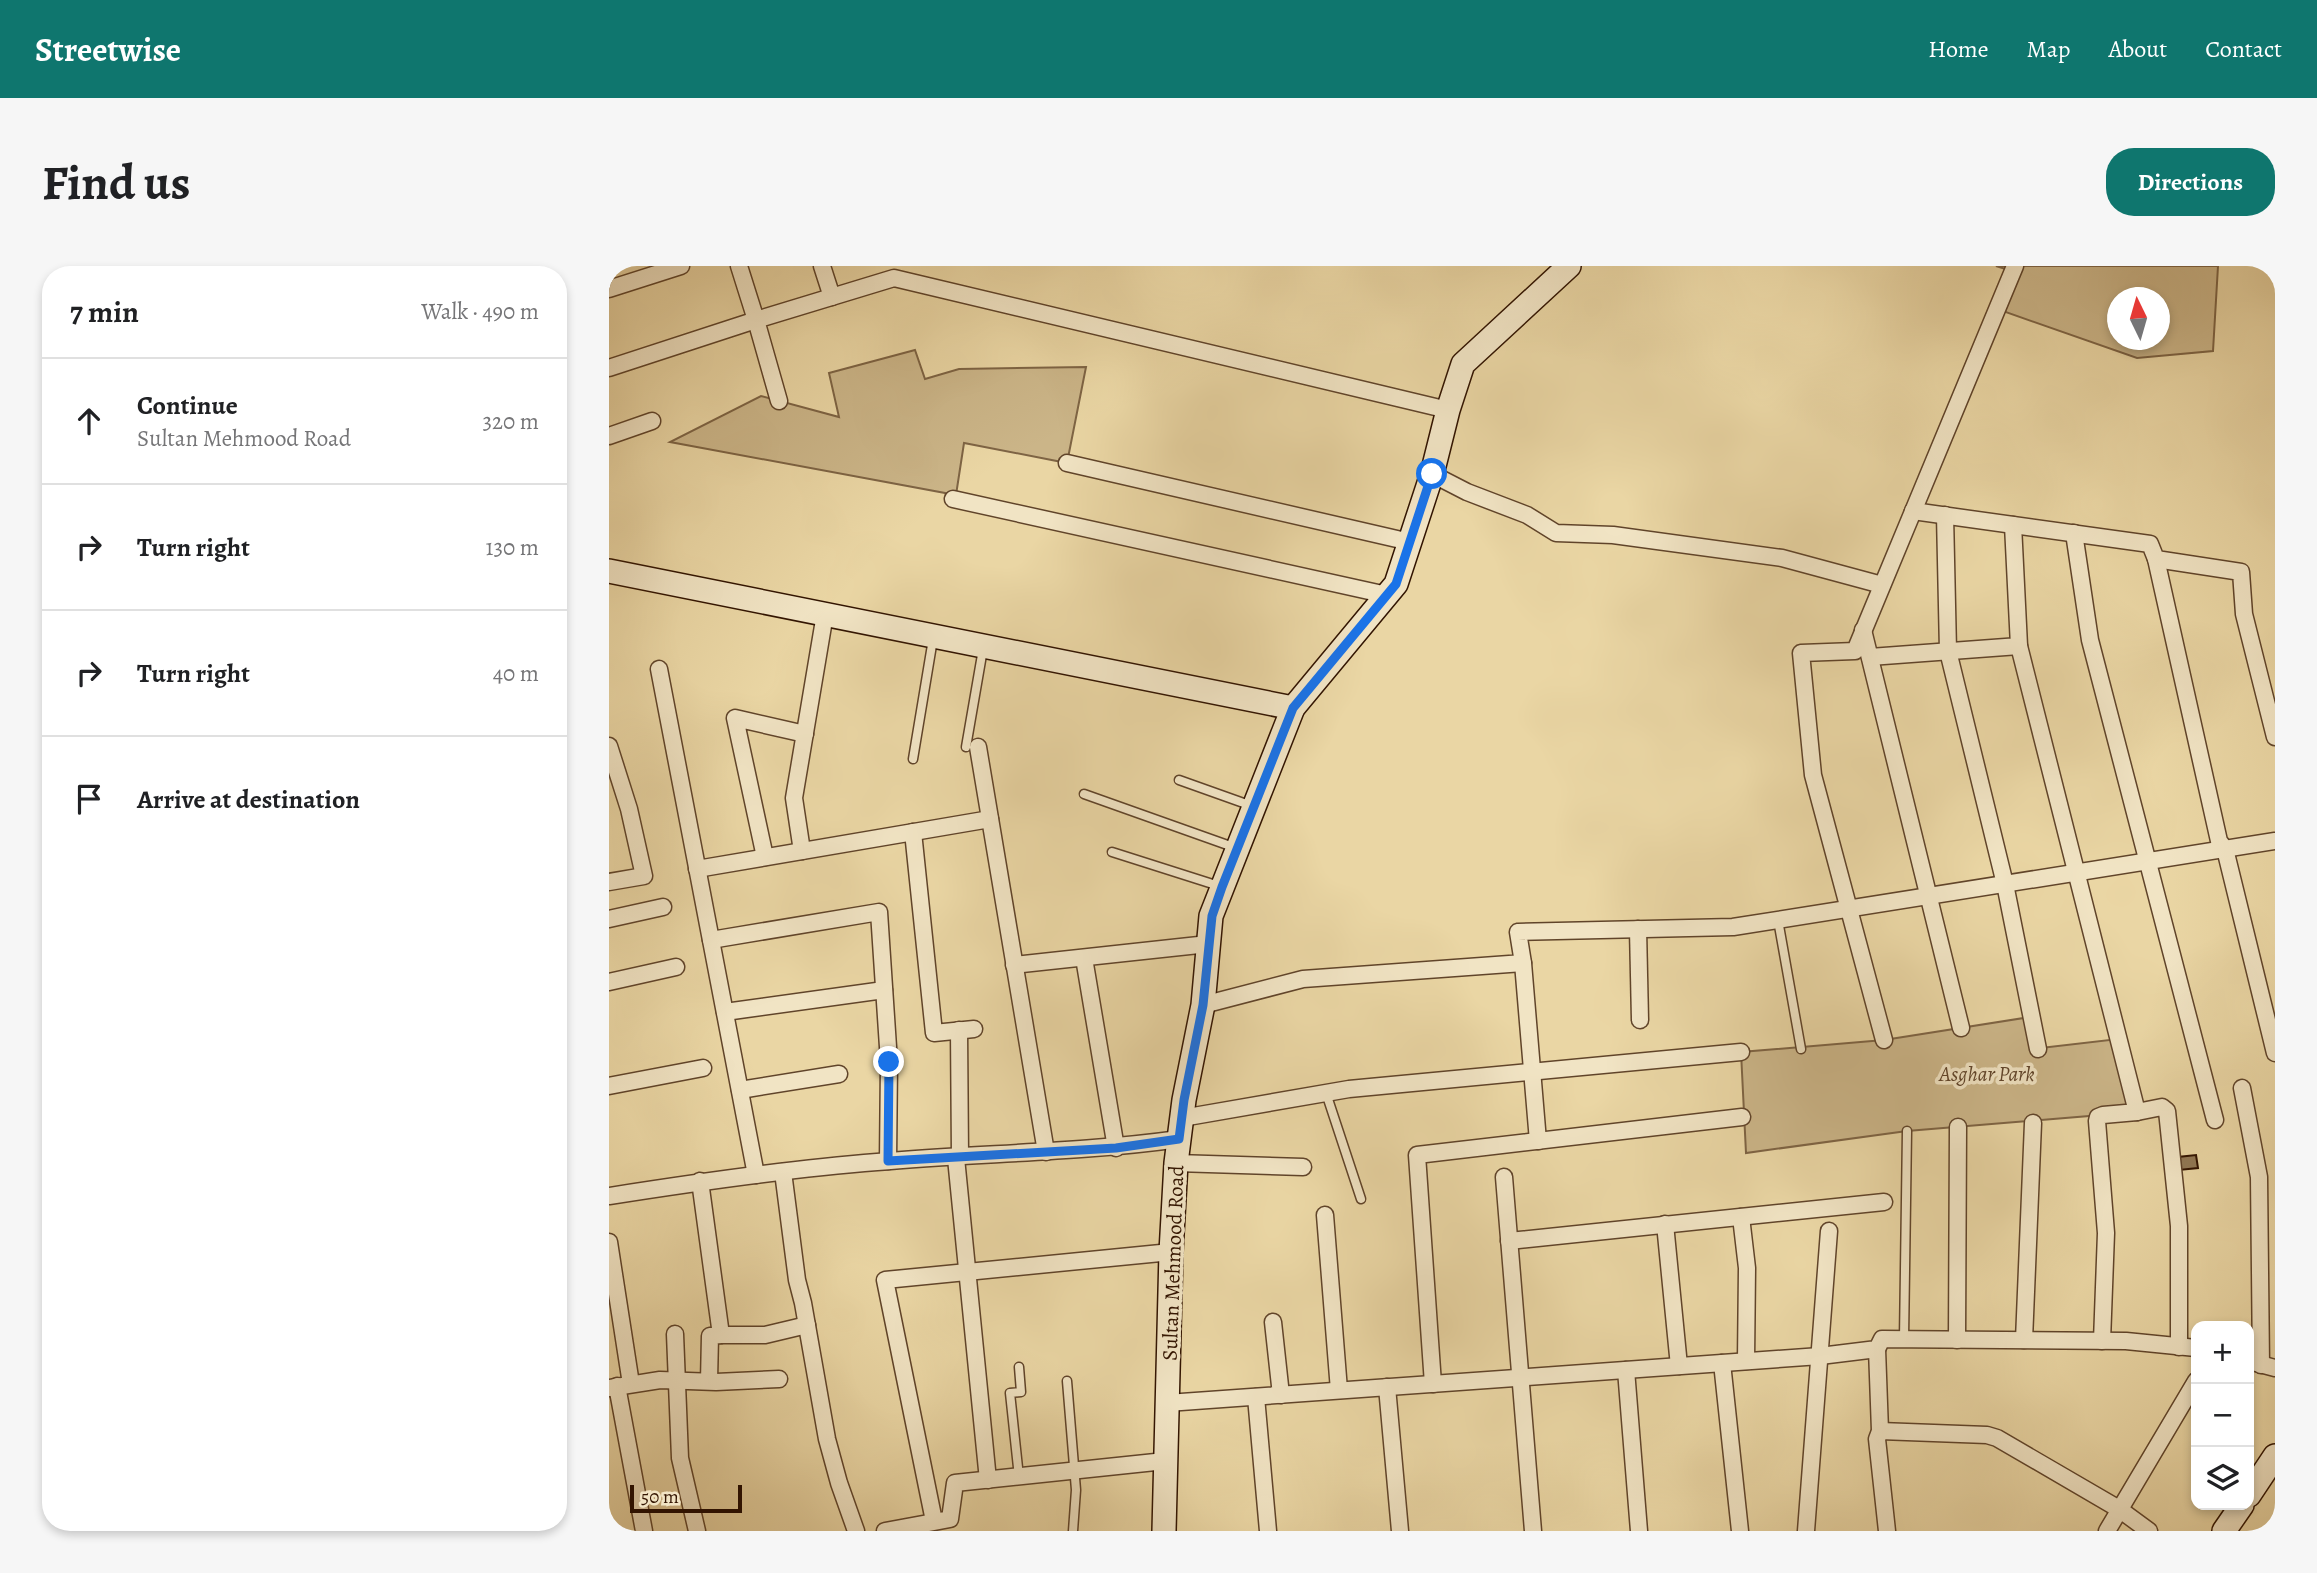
<!DOCTYPE html>
<html lang="en">
<head>
<meta charset="utf-8">
<style>
  :root { --surface:#fff; --page:#f6f6f6; --text:#202124; --muted:#757577; --line:#e0e0e0; --accent:#0f766e }
  body { margin:0; font-family:Alegreya,serif; background:var(--page); color:var(--text) }
  .controls { position:absolute; right:21px; bottom:21px; display:grid; overflow:hidden; border-radius:14px; box-shadow:0 4px 10px #0003 }
  .controls button { width:63px; height:63px; display:grid; place-items:center; padding:0; border:0; border-bottom:2px solid var(--line); background:var(--surface); color:var(--text); font:35px sans-serif }
  .compass { position:absolute; left:1498px; top:21px; width:63px; height:63px; border-radius:50%; background:var(--surface); box-shadow:0 4px 10px #0003; rotate:355deg }
  .scale { position:absolute; left:21px; bottom:18px; width:112px; box-sizing:border-box; padding-left:7px; border:4px solid #321401; border-top:0; font-size:19px; line-height:24px; white-space:nowrap; color:#321401; -webkit-text-stroke:5px #f1e4c4; paint-order:stroke }
  .stop { position:absolute; width:21px; height:21px; margin:-16px; border:5px solid #1a73e8; border-radius:50%; background:#fff }
  .stop.end { background:#1a73e8; border-color:#fff; box-shadow:0 2px 7px #0008 }
  .list { margin:0; padding:0; list-style:none }
  h2 { display:flex; justify-content:space-between; align-items:center; height:91px; margin:0; padding:0 28px; font-size:30px }
  h2 small { font-size:23px; font-weight:400; color:var(--muted) }
  .list li { display:grid; grid-template-columns:46px 1fr auto; gap:21px; align-items:center; box-sizing:border-box; height:126px; padding:0 28px; border-top:2px solid var(--line) }
  .list b { display:block; font-size:26px; white-space:nowrap }
  .list p { margin:0; font-size:23px; white-space:nowrap; color:var(--muted) }
  .list em { font-size:23px; font-style:normal; color:var(--muted) }
  .icon { flex:none; width:38px; height:38px; fill:none; stroke:currentColor; stroke-width:2; stroke-linecap:round; stroke-linejoin:round }
  .map { position:relative; flex:none; width:1666px; height:1265px; overflow:hidden; border-radius:28px }
  header { display:flex; align-items:center; gap:42px; box-sizing:border-box; height:98px; padding:0 35px; background:var(--accent); color:#fff }
  header strong { font-size:33px }
  nav { display:flex; gap:38px; margin-inline-start:auto; font-size:24px }
  .intro { display:flex; align-items:center; justify-content:space-between; box-sizing:border-box; height:168px; padding:0 42px }
  h1 { margin:0; font-size:49px }
  .button { padding:18px 32px; border-radius:28px; background:var(--accent); color:#fff; font-size:24px; font-weight:700 }
  main { display:flex; gap:42px; padding:0 42px }
  aside { flex:1; background:var(--surface); border-radius:28px; box-shadow:0 4px 10px #0003 }
  .map>svg:first-child { display:block }
  .green { fill:#cbb588; stroke:#7e6444; stroke-width:2; fill-rule:evenodd }
  .building { fill:#927956; stroke:#321401; stroke-width:2 }
  .lines { fill:none; stroke-linecap:round; stroke-linejoin:round }
  .lane-casing { stroke:#60442a; stroke-width:11 }
  .street-casing { stroke:#60442a; stroke-width:19 }
  .secondary-casing { stroke:#321401; stroke-width:26 }
  .lane { stroke:#f1e4c4; stroke-width:8 }
  .street { stroke:#f1e4c4; stroke-width:16 }
  .secondary { stroke:#f1e4c4; stroke-width:23 }
  .route { stroke:#1a73e8; stroke-width:9 }
  .labels { text-anchor:middle; dominant-baseline:central; stroke-width:7; stroke-linejoin:round; paint-order:stroke }
  .park-label { font-size:21px; font-style:italic; fill:#60442a; stroke:#f1e4c4 }
  .street-label { font-size:21px; fill:#321401; stroke:#f1e4c4 }
</style>
</head>
<body>
<header>
<strong>Streetwise</strong>
<nav><a>Home</a><a>Map</a><a>About</a><a>Contact</a></nav>
</header>
<div class="intro"><h1>Find us</h1><a class="button">Directions</a></div>
<main>
<aside>
<h2>7 min<small>Walk · 490 m</small></h2>
<ul class="list">
<li><svg class="icon" aria-label="ahead" viewBox="0 0 24 24"><path d="M12 20V5M6 11l6-6 6 6"/></svg><div><b>Continue</b><p>Sultan Mehmood Road</p></div><em>320 m</em></li>
<li><svg class="icon" aria-label="right" viewBox="0 0 24 24"><path d="M7 20v-9h11M14 6l5 5-5 5"/></svg><div><b>Turn right</b></div><em>130 m</em></li>
<li><svg class="icon" aria-label="right" viewBox="0 0 24 24"><path d="M7 20v-9h11M14 6l5 5-5 5"/></svg><div><b>Turn right</b></div><em>40 m</em></li>
<li><svg class="icon" aria-label="arrive" viewBox="0 0 24 24"><path d="M6 21V4h12l-3 4 3 4H6"/></svg><div><b>Arrive at destination</b></div></li>
</ul>
</aside>
<div class="map">
<svg width="1666" height="1265" viewBox="0 0 1666 1265">
  <rect width="100%" height="100%" fill="#ead6a4"/>
  <filter id="stains"><feTurbulence type="fractalNoise" baseFrequency=".00286" numOctaves="4"/><feColorMatrix values="0 0 0 0 .2 0 0 0 0 .09 0 0 0 0 .02 0 0 0 .5 -.17"/></filter>
  <radialGradient id="worn" r=".72"><stop offset=".6" stop-color="#630" stop-opacity="0"/><stop offset="1" stop-color="#630" stop-opacity=".3"/></radialGradient>
  <g class="green">
    <path d="M1387,0H1609L1604,85L1528,92L1388,43L1403,5ZM1508,32H1550V74H1508Z"/>
    <polygon points="306,84 316,113 350,103 477,101 458,197 355,177 347,229 61,176 152,130 230,151 220,107"/>
    <polygon points="1415,752 1423,783 1509,773 1528,846 1298,865 1137,887 1132,786 1275,774"/>
  </g>
  <polygon class="building" points="1587,889 1589,902 1570,904 1569,891"/>
  <g class="lines">
    <defs>
      <g id="lane">
        <polyline points="357,481 374,383"/>
        <polyline points="304,493 324,373"/>
        <polyline points="570,514 643,540"/>
        <polyline points="475,528 627,582"/>
        <polyline points="503,586 610,620"/>
        <polyline points="1169,654 1192,783"/>
        <polyline points="717,827 752,933"/>
        <polyline points="1295,1073 1298,865"/>
        <polyline points="458,1115 467,1224 464,1265"/>
        <polyline points="410,1211 401,1127 412,1126 410,1101"/>
      </g>
      <g id="street">
        <polyline points="213,0 223,31"/>
        <polyline points="0,23 72,0"/>
        <polyline points="0,102 147,54 130,0"/>
        <polyline points="170,135 147,54 285,12 839,144"/>
        <polyline points="0,170 43,155"/>
        <polyline points="458,197 801,276"/>
        <polyline points="823,208 858,226 918,249 947,267 1004,269 1173,292 1273,319"/>
        <polyline points="344,233 778,329"/>
        <polyline points="1304,245 1541,278 1547,293 1632,306 1635,348 1666,471"/>
        <polyline points="1336,249 1339,385 1396,618 1429,783"/>
        <polyline points="1465,267 1481,374 1606,854"/>
        <polyline points="1547,293 1610,575 1616,583 1666,787"/>
        <polyline points="1254,364 1352,762"/>
        <polyline points="1410,380 1528,846 1494,849 1489,851 1488,855 1497,967 1493,1075"/>
        <polyline points="1261,391 1410,380 1404,259"/>
        <polyline points="50,403 147,909"/>
        <polyline points="0,480 20,543 35,610 0,616"/>
        <polyline points="369,481 437,886"/>
        <polyline points="304,566 325,767 365,763"/>
        <polyline points="193,585 185,532 216,348"/>
        <polyline points="156,591 126,452 196,468"/>
        <polyline points="88,603 381,553"/>
        <polyline points="0,653 54,641"/>
        <polyline points="1029,663 1031,754"/>
        <polyline points="102,674 270,646 280,796 279,895"/>
        <polyline points="475,692 507,882"/>
        <polyline points="914,697 929,875"/>
        <polyline points="405,699 599,678"/>
        <polyline points="0,716 67,701"/>
        <polyline points="594,739 694,713 914,697 909,666 1124,661 1666,575"/>
        <polyline points="116,746 275,724"/>
        <polyline points="350,764 351,891"/>
        <polyline points="1275,774 1204,509 1192,387 1246,385 1406,0"/>
        <polyline points="0,820 94,802"/>
        <polyline points="1633,822 1650,911 1652,1099"/>
        <polyline points="131,824 230,808"/>
        <polyline points="1528,846 1553,841 1558,845 1570,960 1570,1081"/>
        <polyline points="573,852 740,823 1132,786"/>
        <polyline points="347,892 379,1214"/>
        <polyline points="567,897 694,901"/>
        <polyline points="174,906 188,1014 194,1037 218,1173 230,1217 247,1265"/>
        <polyline points="895,911 924,1265"/>
        <polyline points="91,915 112,1069 101,1070 100,1115"/>
        <path d="M0,930C89,916 178,903 268,896C369,887 470,887 570,873"/>
        <polyline points="716,949 730,1124"/>
        <polyline points="1132,951 1138,1002 1137,1095"/>
        <polyline points="1056,958 1070,1100"/>
        <polyline points="900,975 1275,936"/>
        <polyline points="0,976 22,1118"/>
        <polyline points="664,1056 672,1129"/>
        <polyline points="66,1068 71,1192 88,1265"/>
        <polyline points="112,1069 156,1069 198,1059"/>
        <polyline points="1348,1074 1349,861"/>
        <polyline points="1415,1074 1424,857"/>
        <polyline points="1268,1083 1271,1165 1268,1173 1278,1265"/>
        <polyline points="1640,1095 1666,1102"/>
        <polyline points="1113,1097 1131,1265"/>
        <polyline points="1017,1104 1030,1265"/>
        <polyline points="824,1118 808,889 1133,851"/>
        <polyline points="8,1120 35,1265"/>
        <polyline points="778,1121 791,1265"/>
        <polyline points="0,1122 51,1114 107,1116 170,1113"/>
        <polyline points="647,1131 659,1265"/>
        <polyline points="558,1137 1211,1090 1268,1083 1273,1073 1517,1075 1587,1082"/>
        <polyline points="1271,1165 1378,1169 1388,1172 1510,1243 1540,1265"/>
        <polyline points="325,1255 276,1014 562,986"/>
        <polyline points="276,1265 341,1253 346,1217 556,1195"/>
        <polyline points="1197,1265 1220,965"/>
        <polyline points="1498,1265 1587,1115"/>
      </g>
      <g id="secondary">
        <polyline points="0,305 684,442"/>
        <polyline points="1640,1229 1666,1190"/>
        <polyline points="555,1265 562,986 567,897 575,834 594,739 602,650 684,442 787,318 823,208 839,144 854,98 960,0"/>
        <polyline points="1615,1265 1633,1239"/>
      </g>
    </defs>
    <use href="#lane" class="lane-casing"/>
    <use href="#street" class="street-casing"/>
    <use href="#secondary" class="secondary-casing"/>
    <use href="#lane" class="lane"/>
    <use href="#street" class="street"/>
    <use href="#secondary" class="secondary"/>
  </g>
  <g class="lines">
    <polyline class="route" points="280,796 279,895 507,882 570,873 575,834 594,739 603,650 613,621 684,442 787,318 823,208"/>
  </g>
  <g class="labels">
    <g class="park-label">
      <text x="1378" y="808">Asghar Park</text>
    </g>
    <g class="street-label">
      <text transform="translate(564 997) rotate(-88)">Sultan Mehmood Road</text>
    </g>
  </g>
  <rect width="100%" height="100%" filter="url(#stains)"/>
  <rect width="100%" height="100%" fill="url(#worn)"/>
</svg>
<div class="controls">
<button>+</button>
<button>−</button>
<button><svg class="icon" aria-label="layers" viewBox="0 0 24 24"><path d="M12 4l9 5-9 5-9-5zM3 14l9 5 9-5"/></svg></button>
</div>
<svg class="compass" viewBox="-18 -18 36 36"><path d="M0-13l5 13h-10z" fill="#e53935"/><path d="M0 13l5-13h-10z" fill="#757577"/></svg>
<div class="scale">50 m</div>
<div class="stop" style="left:823px;top:208px"></div>
<div class="stop end" style="left:280px;top:796px"></div>
</div>
</main>
</body>
</html>
